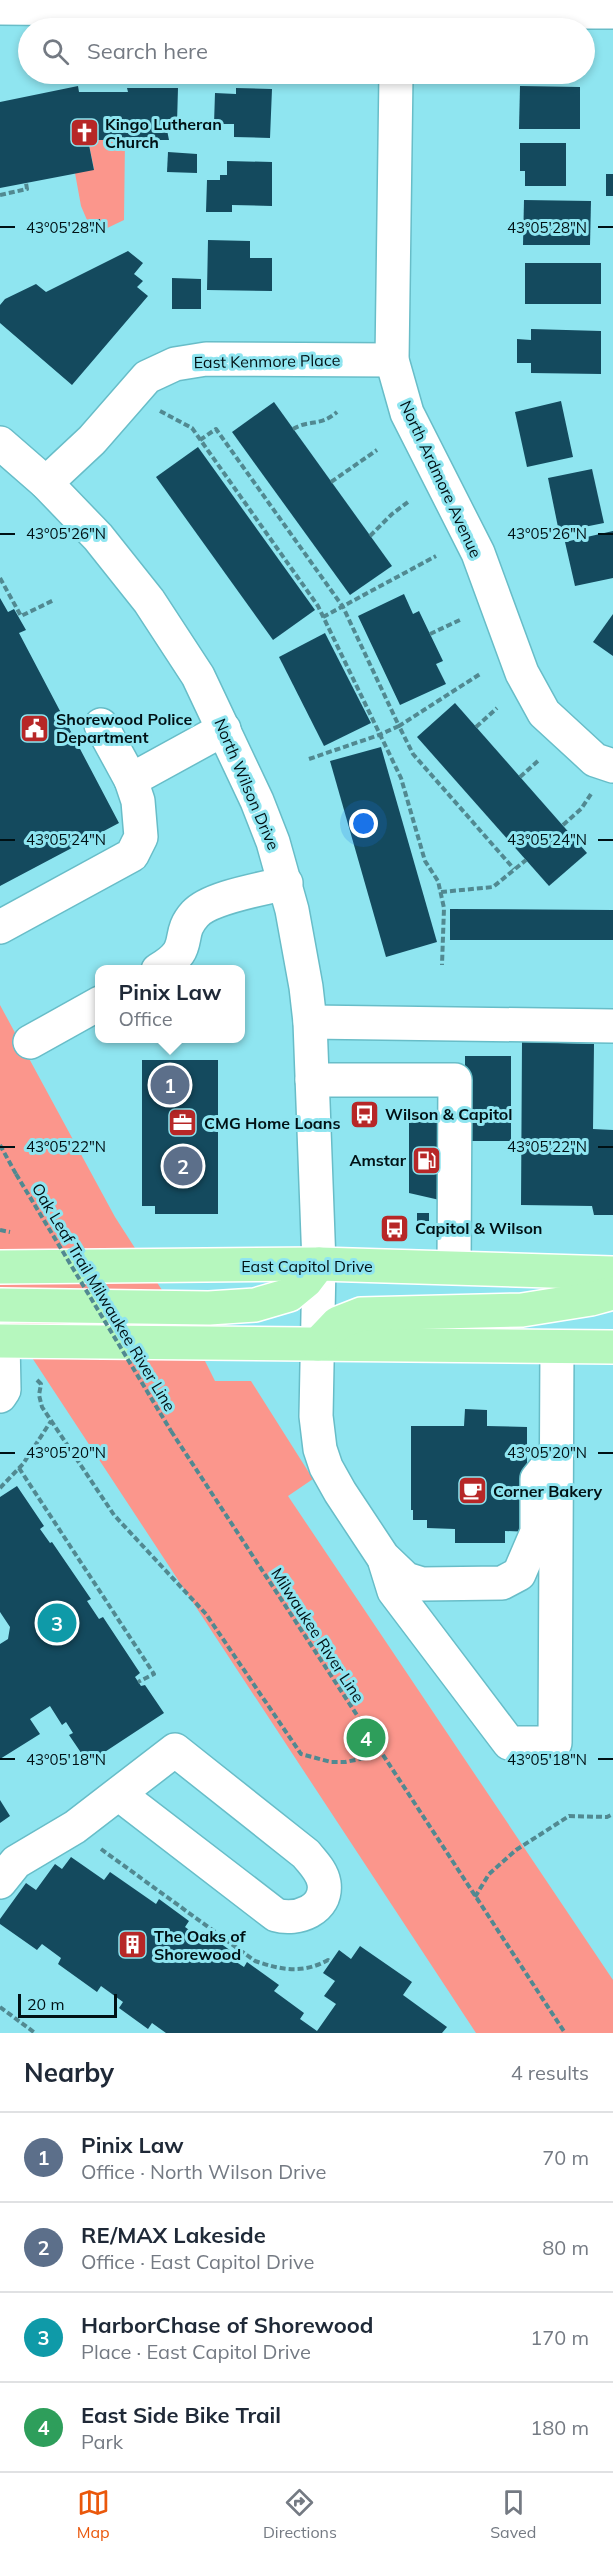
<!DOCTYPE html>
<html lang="en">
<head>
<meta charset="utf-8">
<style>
  :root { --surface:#fff; --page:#f6f6f7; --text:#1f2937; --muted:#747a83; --line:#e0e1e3; --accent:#ea580c }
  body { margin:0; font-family:Mulish,sans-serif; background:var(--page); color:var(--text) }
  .scale { position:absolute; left:18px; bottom:15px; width:99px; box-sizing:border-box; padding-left:6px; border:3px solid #001115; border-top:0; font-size:16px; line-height:21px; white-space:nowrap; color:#001115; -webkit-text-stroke:4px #8fe5f0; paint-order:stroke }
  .you { position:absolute; left:364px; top:824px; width:21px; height:21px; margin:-15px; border:4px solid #fff; border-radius:50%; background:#1a73e8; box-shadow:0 0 0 9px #1a73e833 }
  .badge { display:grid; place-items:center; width:39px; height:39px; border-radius:50%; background:var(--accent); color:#fff; font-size:20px; font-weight:700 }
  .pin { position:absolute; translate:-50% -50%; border:3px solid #fff; box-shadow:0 2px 6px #0006 }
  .popup { position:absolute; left:95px; top:965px; width:150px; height:78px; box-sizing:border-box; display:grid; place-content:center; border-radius:12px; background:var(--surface); filter:drop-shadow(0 2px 4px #0005); font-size:20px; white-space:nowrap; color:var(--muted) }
  .popup b { font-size:22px; color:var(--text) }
  .popup::after { content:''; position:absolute; left:50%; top:100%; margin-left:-12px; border:12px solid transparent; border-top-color:var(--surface) }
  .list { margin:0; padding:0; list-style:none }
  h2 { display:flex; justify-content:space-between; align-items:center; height:78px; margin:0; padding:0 24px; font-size:26px }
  h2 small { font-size:20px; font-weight:400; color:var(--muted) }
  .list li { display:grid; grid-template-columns:39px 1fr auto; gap:18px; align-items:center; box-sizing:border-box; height:90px; padding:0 24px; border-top:2px solid var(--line) }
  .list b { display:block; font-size:22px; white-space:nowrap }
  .list p { margin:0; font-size:20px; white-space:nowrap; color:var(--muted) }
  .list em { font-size:20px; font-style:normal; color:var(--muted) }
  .icon { flex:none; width:33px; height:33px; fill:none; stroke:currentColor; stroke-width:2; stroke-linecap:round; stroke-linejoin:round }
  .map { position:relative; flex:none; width:613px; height:2033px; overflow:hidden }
  .search { position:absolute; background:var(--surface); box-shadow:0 3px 9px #0003; left:18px; right:18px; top:18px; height:66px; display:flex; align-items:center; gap:15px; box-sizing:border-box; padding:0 21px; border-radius:33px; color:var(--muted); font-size:22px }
  .sheet { height:438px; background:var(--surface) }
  nav { display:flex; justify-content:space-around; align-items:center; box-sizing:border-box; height:84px; border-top:2px solid var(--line); background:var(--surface); font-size:16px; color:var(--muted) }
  nav a { display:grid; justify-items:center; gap:3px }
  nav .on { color:var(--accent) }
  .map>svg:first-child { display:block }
  .green { fill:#fb968c }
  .building { fill:#144a5e }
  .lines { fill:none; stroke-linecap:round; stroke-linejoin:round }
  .minor-casing { stroke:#68bdc8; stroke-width:36 }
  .major-casing { stroke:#fff; stroke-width:36 }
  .path { stroke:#518991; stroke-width:4; stroke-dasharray:6 3; stroke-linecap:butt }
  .minor { stroke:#fff; stroke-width:33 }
  .major { stroke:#b6f7be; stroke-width:33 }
  .path-bridge { stroke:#518991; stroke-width:4; stroke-dasharray:6 3; stroke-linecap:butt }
  .ticks { fill:none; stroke:#001115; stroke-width:2 }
  .labels { text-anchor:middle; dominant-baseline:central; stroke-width:6; stroke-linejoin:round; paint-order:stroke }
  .poi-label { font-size:16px; font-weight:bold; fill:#001115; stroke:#8fe5f0; text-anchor:start }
  .street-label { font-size:16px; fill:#001115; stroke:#8fe5f0 }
  .ticks-label { font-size:15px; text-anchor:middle; fill:#001115; stroke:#8fe5f0; stroke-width:6; stroke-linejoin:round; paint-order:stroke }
</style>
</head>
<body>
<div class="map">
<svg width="613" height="2033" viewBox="0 0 613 2033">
  <rect width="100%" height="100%" fill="#8fe5f0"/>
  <g class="green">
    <polygon points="88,140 125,140 124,220 101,231 100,219 87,220 81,206 75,173 94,169"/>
    <polygon points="0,1005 115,1217 196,1343 215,1381 251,1381 313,1479 288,1496 613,1980 613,2033 476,2033 0,1309"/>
  </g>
  <g class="building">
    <polygon points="78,86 79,92 128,92 127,88 178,88 177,123 166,125 169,140 88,140 94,170 0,188 0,102"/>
    <polygon points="520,86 580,87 580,129 519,129"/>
    <polygon points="236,88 272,89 270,138 234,137 234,124 214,124 215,93 236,94"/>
    <polygon points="520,143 566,143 566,186 525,186 525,171 520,171"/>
    <polygon points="168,152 197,154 197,173 167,172"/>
    <polygon points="227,161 272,162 272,206 232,205 232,212 206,212 207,180 220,180 220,175 227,175"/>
    <rect x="606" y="174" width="7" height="22"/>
    <polygon points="524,200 591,201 590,245 523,245"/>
    <polygon points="100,219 101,231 88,232 87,220"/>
    <polygon points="208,240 250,241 250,258 272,258 272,291 207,290"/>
    <polygon points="128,251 143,263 134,274 143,281 137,287 148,296 72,385 0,323 0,305 5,299 36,284 46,292"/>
    <rect x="525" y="263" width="76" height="41"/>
    <polygon points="172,278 201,279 201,309 172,309"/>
    <polygon points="531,329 601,331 601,374 531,373 531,363 517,363 517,339 531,340"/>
    <polygon points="561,401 573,457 527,467 515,412"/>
    <polygon points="274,402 392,566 350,595 232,432"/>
    <polygon points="198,447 315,610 273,640 156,477"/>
    <polygon points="592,469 604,523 559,532 548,478"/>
    <polygon points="613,531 613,578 575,586 565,542"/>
    <polygon points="404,594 413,614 419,611 430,634 443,661 436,664 446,684 400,705 358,616"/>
    <polygon points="0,598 8,612 14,609 26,630 19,633 119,823 0,886"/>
    <polygon points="613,614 613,656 593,642"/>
    <polygon points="325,633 371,723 324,746 279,657"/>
    <polygon points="455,703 587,853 549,886 417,737"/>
    <polygon points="381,747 437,942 386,957 330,761"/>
    <polygon points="450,909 613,910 613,940 450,940"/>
    <polygon points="522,1042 594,1044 593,1129 613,1130 613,1215 594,1215 592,1206 521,1205"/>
    <rect x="465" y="1056" width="46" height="85"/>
    <polygon points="142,1060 218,1060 218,1214 155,1214 155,1206 142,1206"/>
    <polygon points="409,1122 444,1122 444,1201 409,1193"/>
    <rect x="417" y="1213" width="12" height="8"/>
    <polygon points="465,1409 487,1410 487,1426 527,1427 527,1472 532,1532 505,1531 505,1543 455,1543 455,1529 427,1528 427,1520 413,1520 413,1510 411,1510 411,1426 464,1426"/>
    <polygon points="17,1486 44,1526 40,1529 50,1543 52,1542 91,1599 87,1601 99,1619 103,1617 140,1673 135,1677 141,1686 145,1685 164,1713 88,1763 69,1735 73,1733 66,1722 62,1725 50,1706 30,1719 40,1734 0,1759 0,1644 8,1639 10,1627 0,1612 0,1497"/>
    <polygon points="0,1800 10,1816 0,1823"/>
    <polygon points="71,1857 104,1880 110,1872 156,1904 159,1899 189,1921 185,1927 199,1937 203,1931 234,1953 230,1958 244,1967 247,1962 279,1985 274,1991 304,2013 300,2019 317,2031 336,2004 324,1996 335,1981 323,1973 339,1950 351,1959 360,1946 412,1982 403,1995 447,2027 442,2033 166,2033 152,2023 148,2029 119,2008 123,2002 101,1986 97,1992 58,1964 61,1958 42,1944 37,1950 0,1924 0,1919 26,1883 36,1890 55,1864 62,1869"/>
  </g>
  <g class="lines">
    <defs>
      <g id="minor">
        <polyline points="0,8 397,12 613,12"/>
        <polyline points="396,74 392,360 407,413 478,553 522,673 544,713 595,760 613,766"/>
        <polyline points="0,443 46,483 98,537 149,601 198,676 257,801 273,842 292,910 306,987 310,1022 319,1264 316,1416 320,1449 326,1467 340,1492 383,1557 406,1579 422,1584 502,1583 519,1574 537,1532 537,1479 557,1454"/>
        <polyline points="46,483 92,440 147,377 175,364 206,359 392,360"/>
        <polyline points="101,725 131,780"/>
        <polyline points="0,927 132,855 141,837 138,801 131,780 224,729"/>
        <path d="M158,970C196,948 174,937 195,914C210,897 263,889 286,883"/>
        <polyline points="310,1022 613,1026"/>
        <polyline points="30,1042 100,1003"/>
        <polyline points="312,1080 455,1080 454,1268"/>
        <polyline points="0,1396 4,1390 3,1341"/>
        <polyline points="385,1562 394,1591 509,1743 555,1743 557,1347"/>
        <path d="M0,1882L16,1862L75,1827L175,1750L306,1854C313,1863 322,1871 324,1883C328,1910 297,1921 276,1915L120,1795"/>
      </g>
      <g id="major">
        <polyline points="0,1267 319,1264 613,1273"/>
        <polyline points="0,1305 209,1308 255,1305 289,1295 306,1281 319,1264"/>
        <polyline points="0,1341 613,1347"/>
        <polyline points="318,1344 338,1323 361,1314 522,1310 591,1299 613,1293"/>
      </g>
    </defs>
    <use href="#minor" class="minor-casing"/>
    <use href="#major" class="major-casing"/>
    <g class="path">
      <polyline points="0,195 27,189 26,183"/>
      <polyline points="160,411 192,428 318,606 401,778 425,861 438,881 444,908 442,965"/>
      <path d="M293,429C310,419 320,427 337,412"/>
      <polyline points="200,440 216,429 343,607 399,726 480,674"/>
      <polyline points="331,482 377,450"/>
      <polyline points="370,536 392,514 408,502"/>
      <polyline points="0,578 21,616 54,600"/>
      <polyline points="323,617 436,556"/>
      <polyline points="430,634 462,619"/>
      <polyline points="476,727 497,708"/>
      <polyline points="309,759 379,735 399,726 413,754 514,869"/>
      <polyline points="520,777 539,760"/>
      <polyline points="563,825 581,809 591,794"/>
      <polyline points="441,892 493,887 526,860"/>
      <polyline points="0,1145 16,1174"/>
      <polyline points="0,1230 10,1232"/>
      <polyline points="37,1380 41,1384 39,1395 42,1407 114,1515 206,1614 301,1754 331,1762 345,1762 370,1757 379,1750"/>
      <polyline points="171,1431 565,2033"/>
      <polyline points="19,1468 154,1674 138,1682"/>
      <polyline points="0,1488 23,1464 51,1421"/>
      <path d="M101,1849L255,1961C281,1970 303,1974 328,1960L331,1962"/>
      <polyline points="475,1897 489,1874 516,1850 569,1816 607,1817 613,1814"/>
      <polyline points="0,2007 35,2033"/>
    </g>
    <use href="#minor" class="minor"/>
    <use href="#major" class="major"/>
    <polyline class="path-bridge" points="16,1174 171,1431"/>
  </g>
  <path class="ticks" d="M0,227H15M598,227H613M0,534H15M598,534H613M0,840H15M598,840H613M0,1147H15M598,1147H613M0,1453H15M598,1453H613M0,1759H15M598,1759H613"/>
  <defs>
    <symbol id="church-square" viewBox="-11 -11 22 22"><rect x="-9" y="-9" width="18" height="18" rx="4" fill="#b72727" stroke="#8fe5f0"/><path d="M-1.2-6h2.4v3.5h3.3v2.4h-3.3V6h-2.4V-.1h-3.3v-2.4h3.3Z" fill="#fff"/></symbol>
    <symbol id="civic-square" viewBox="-11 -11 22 22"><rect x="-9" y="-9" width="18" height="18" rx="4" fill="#b72727" stroke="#8fe5f0"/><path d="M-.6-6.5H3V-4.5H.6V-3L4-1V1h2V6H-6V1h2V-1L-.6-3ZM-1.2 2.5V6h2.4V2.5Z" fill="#fff"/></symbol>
    <symbol id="bus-square" viewBox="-11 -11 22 22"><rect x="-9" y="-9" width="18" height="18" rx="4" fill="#b72727" stroke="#8fe5f0"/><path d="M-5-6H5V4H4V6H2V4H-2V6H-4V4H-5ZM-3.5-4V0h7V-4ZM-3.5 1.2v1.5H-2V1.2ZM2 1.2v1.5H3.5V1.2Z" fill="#fff"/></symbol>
    <symbol id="office-square" viewBox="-11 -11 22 22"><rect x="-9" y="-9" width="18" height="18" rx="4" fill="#b72727" stroke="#8fe5f0"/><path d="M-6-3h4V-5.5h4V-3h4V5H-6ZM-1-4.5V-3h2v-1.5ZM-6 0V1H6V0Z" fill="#fff"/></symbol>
    <symbol id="fuel-square" viewBox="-11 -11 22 22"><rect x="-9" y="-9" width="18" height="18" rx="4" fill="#b72727" stroke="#8fe5f0"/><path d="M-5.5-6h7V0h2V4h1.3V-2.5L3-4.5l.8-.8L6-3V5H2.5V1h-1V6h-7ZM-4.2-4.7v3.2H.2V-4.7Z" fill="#fff"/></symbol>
    <symbol id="cafe-square" viewBox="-11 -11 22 22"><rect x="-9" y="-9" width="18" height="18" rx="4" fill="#b72727" stroke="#8fe5f0"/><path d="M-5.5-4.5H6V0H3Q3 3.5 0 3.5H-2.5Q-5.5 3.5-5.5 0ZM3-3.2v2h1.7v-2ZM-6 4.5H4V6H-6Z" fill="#fff"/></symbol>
    <symbol id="building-square" viewBox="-11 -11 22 22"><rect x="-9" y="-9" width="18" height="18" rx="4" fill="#b72727" stroke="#8fe5f0"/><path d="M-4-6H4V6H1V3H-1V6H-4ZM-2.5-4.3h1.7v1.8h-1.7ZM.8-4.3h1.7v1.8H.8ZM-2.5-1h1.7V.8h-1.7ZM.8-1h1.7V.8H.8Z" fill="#fff"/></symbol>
  </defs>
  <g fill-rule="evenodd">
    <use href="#church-square" x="68" y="116" width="33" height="33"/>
    <use href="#civic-square" x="18" y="712" width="33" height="33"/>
    <use href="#bus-square" x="348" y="1098" width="33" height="33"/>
    <use href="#office-square" x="166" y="1106" width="33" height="33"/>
    <use href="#fuel-square" x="410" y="1144" width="33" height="33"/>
    <use href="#bus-square" x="378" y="1212" width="33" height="33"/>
    <use href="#cafe-square" x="456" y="1474" width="33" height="33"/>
    <use href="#building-square" x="116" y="1928" width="33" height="33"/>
  </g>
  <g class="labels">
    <g class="poi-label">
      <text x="105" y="124">Kingo Lutheran<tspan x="105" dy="18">Church</tspan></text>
      <text x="56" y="719">Shorewood Police<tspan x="56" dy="18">Department</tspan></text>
      <text x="385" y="1114">Wilson &amp; Capitol</text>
      <text x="204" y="1123">CMG Home Loans</text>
      <text x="406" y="1160" text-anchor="end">Amstar</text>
      <text x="415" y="1228">Capitol &amp; Wilson</text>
      <text x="493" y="1491">Corner Bakery</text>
      <text x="154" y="1936">The Oaks of<tspan x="154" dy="18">Shorewood</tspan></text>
    </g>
    <g class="street-label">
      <text transform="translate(267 361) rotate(-1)">East Kenmore Place</text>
      <text transform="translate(441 479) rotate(65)">North Ardmore Avenue</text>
      <text transform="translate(247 784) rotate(67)">North Wilson Drive</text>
      <text x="307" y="1266">East Capitol Drive</text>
      <text transform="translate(104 1297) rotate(59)">Oak Leaf Trail Milwaukee River Line</text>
      <text transform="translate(318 1635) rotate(57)">Milwaukee River Line</text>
    </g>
  </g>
  <g class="ticks-label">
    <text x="66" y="233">43°05'28"N</text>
    <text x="547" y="233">43°05'28"N</text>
    <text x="66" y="539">43°05'26"N</text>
    <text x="547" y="539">43°05'26"N</text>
    <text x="66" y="845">43°05'24"N</text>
    <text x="547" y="845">43°05'24"N</text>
    <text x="66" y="1152">43°05'22"N</text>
    <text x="547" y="1152">43°05'22"N</text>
    <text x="66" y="1458">43°05'20"N</text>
    <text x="547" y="1458">43°05'20"N</text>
    <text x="66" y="1765">43°05'18"N</text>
    <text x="547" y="1765">43°05'18"N</text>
  </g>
</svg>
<div class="scale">20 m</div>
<div class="you"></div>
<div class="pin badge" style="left:170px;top:1085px;background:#5c6f8a">1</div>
<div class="popup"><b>Pinix Law</b>Office</div>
<div class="pin badge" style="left:183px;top:1166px;background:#5c6f8a">2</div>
<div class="pin badge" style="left:57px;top:1623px;background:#0f9aa8">3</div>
<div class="pin badge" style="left:366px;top:1738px;background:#2e9e5b">4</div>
<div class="search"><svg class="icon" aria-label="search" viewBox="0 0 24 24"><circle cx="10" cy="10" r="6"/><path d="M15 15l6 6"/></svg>Search here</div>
</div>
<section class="sheet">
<h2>Nearby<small>4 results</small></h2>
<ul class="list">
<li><span class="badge" style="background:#5c6f8a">1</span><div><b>Pinix Law</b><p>Office · North Wilson Drive</p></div><em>70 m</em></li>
<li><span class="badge" style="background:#5c6f8a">2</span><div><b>RE/MAX Lakeside</b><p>Office · East Capitol Drive</p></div><em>80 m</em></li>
<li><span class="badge" style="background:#0f9aa8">3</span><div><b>HarborChase of Shorewood</b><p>Place · East Capitol Drive</p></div><em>170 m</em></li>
<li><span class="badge" style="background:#2e9e5b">4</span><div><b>East Side Bike Trail</b><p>Park</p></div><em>180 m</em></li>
</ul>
</section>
<nav>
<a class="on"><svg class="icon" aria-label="map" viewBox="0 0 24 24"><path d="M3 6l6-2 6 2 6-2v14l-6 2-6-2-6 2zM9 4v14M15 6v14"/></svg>Map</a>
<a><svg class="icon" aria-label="directions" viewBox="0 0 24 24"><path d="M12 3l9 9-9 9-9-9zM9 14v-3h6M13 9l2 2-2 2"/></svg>Directions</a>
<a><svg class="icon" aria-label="saved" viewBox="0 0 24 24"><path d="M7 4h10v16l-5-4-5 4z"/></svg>Saved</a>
</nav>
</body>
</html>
